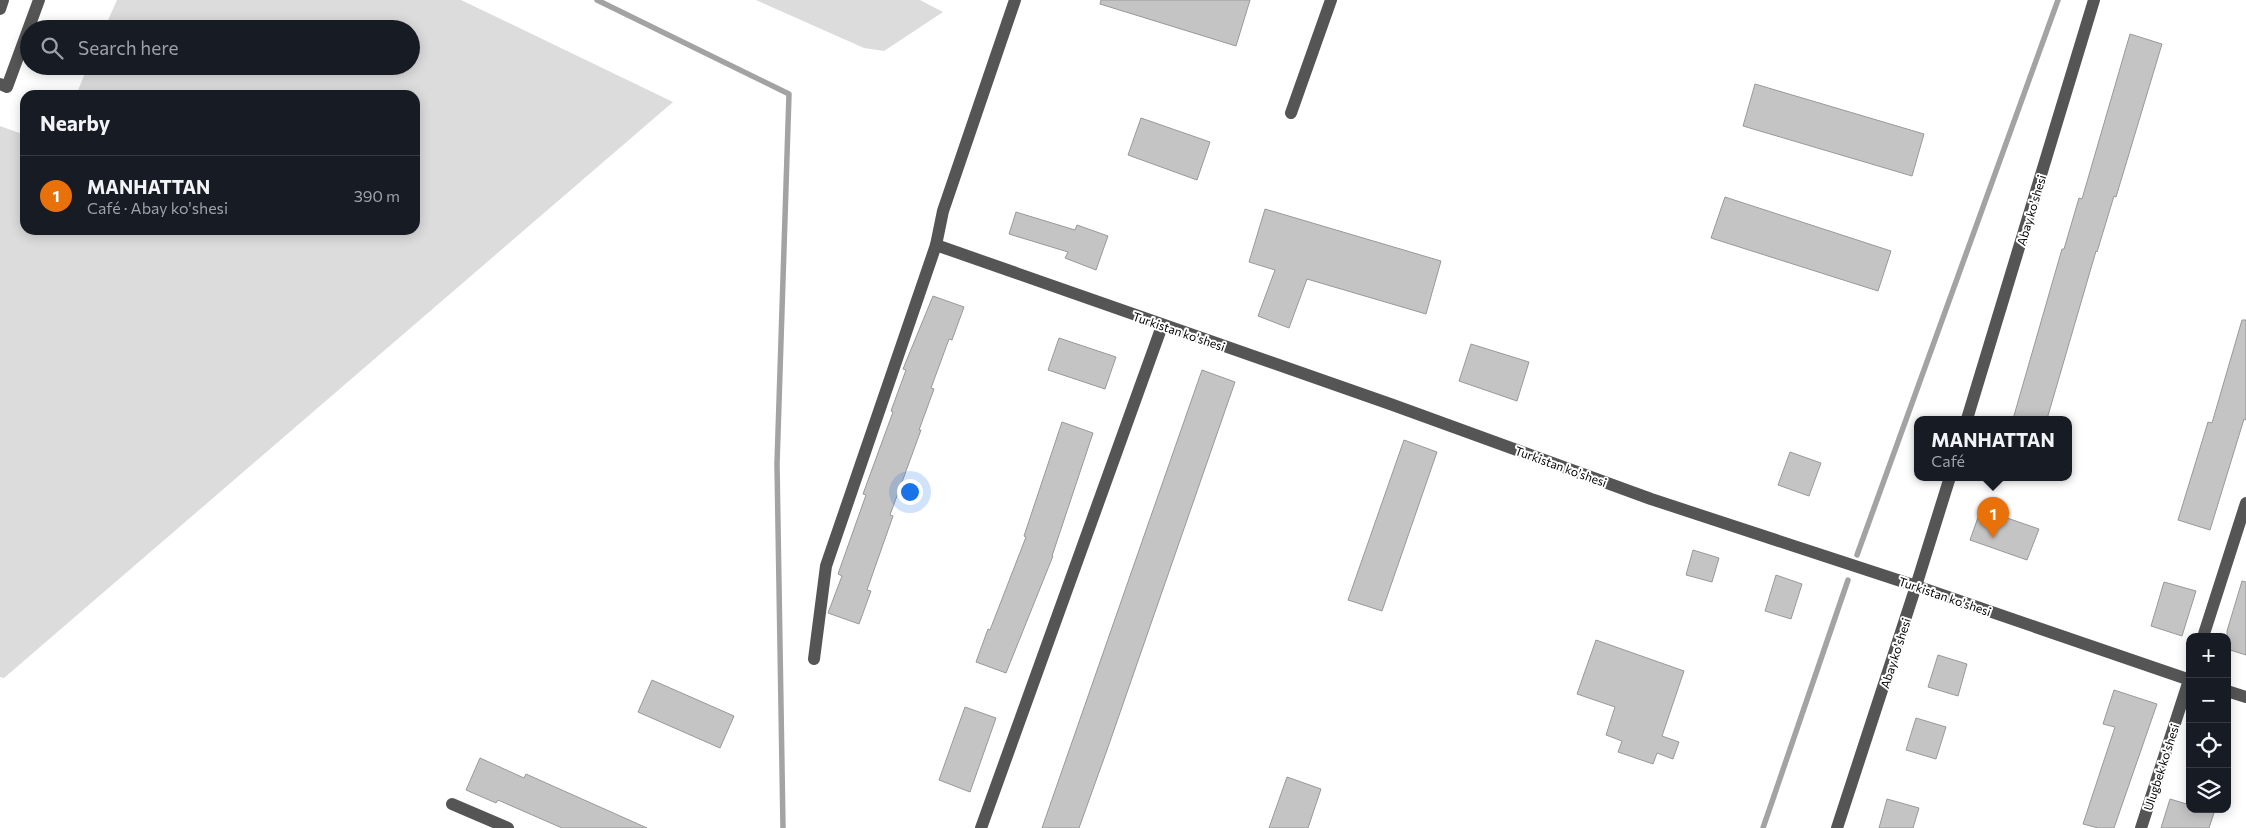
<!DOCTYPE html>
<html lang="en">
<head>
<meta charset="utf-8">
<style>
  :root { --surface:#171b24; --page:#20242c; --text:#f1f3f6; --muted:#9ea1a6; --line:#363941; --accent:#0b8043 }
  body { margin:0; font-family:Commissioner,sans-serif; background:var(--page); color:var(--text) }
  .controls { position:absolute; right:15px; bottom:15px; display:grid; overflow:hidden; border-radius:10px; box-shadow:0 2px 12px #0003 }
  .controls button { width:45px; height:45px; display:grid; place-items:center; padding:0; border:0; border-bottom:1px solid var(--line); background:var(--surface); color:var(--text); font:25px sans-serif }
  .you { position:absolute; left:909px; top:491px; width:18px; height:18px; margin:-12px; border:4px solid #fff; border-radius:50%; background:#1a73e8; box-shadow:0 0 0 8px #1a73e833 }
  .badge { display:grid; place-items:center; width:32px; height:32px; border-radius:50%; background:var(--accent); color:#fff; font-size:16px; font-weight:700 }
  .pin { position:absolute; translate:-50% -41px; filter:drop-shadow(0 1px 2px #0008) }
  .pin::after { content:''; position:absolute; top:26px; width:18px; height:15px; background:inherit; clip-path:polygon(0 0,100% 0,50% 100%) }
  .popup { position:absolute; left:1914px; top:416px; width:158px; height:65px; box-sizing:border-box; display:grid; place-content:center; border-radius:10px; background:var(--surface); filter:drop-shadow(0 1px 4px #0005); font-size:16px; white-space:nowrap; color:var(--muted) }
  .popup b { font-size:19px; color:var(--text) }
  .popup::after { content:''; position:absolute; left:50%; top:100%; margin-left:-10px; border:10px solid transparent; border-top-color:var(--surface) }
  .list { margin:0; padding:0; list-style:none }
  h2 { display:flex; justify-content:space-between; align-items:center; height:65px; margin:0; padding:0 20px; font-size:21px }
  h2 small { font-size:16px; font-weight:400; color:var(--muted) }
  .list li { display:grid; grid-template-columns:32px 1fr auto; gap:15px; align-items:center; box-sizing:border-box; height:80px; padding:0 20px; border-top:1px solid var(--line) }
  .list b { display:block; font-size:19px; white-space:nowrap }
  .list p { margin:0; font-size:16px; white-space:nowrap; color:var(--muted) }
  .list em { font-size:16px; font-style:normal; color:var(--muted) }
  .icon { flex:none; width:28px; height:28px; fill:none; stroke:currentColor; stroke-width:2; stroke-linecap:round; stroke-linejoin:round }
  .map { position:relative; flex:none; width:2246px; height:828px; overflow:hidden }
  .search { position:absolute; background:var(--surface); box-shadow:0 2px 12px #0003; left:20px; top:20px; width:400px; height:55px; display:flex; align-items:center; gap:12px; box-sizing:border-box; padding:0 18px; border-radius:28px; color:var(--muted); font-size:19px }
  .panel { position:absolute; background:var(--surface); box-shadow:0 2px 12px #0003; left:20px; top:90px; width:400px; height:145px; border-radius:15px }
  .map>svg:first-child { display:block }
  .green { fill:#dcdcdc }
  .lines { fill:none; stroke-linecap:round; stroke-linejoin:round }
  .stream { stroke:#a3a3a3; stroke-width:5.5 }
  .building { fill:#c4c4c4; stroke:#999 }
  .minor { stroke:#555; stroke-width:12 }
  .labels { text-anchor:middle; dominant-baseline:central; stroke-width:4; stroke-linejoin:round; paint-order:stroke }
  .street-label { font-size:12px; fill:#000; stroke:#fff }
</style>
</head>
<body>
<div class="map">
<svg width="2246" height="828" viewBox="0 0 2246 828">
  <rect width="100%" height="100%" fill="#fff"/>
  <g class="green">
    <polygon points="117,0 461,0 673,102 4,678 0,677 0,126 25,135 25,230 415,230 415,95 76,95 88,66 411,66 411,29 104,29"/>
    <polygon points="756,0 920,0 943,12 884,51 864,48"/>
  </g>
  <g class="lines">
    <g class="stream">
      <polyline points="597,0 789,94 777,464 783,828"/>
      <polyline points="1857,555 2058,0"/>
      <polyline points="1763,828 1848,580"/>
    </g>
  </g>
  <g class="building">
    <polygon points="1101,0 1250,0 1236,46 1100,4"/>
    <polygon points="2130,34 2162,44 2116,197 2114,196 2097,252 2096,251 2047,419 2013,419 2062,249 2064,249 2079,198 2082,199"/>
    <polygon points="1755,84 1924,134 1912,176 1743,126"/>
    <polygon points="1141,118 1210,142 1197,180 1128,155"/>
    <polygon points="1725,197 1891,251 1878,291 1711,238"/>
    <polygon points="1265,209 1441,261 1426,314 1307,279 1289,328 1258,316 1275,270 1249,262"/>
    <polygon points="1016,212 1075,230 1077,225 1108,236 1096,270 1065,258 1068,252 1009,234"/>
    <polygon points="933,296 964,307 952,340 949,339 931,388 934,389 919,430 921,430 890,515 893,516 867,590 871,591 859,624 828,613 842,576 838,574 866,495 863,494 893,412 891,411 906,370 903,369"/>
    <polygon points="2242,320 2246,320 2246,420 2244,419 2210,530 2178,520 2208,422 2212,423"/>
    <polygon points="1059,338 1116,357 1105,389 1048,370"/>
    <polygon points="1471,344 1529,362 1517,401 1459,381"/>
    <polygon points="1202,370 1235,382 1107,750 1079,828 1042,828"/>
    <polygon points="1062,422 1093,433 1052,556 1053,556 1006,673 976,662 988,629 990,630 1026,537 1024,536"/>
    <polygon points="1404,440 1437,452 1382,611 1348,600"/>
    <polygon points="1790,452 1821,463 1809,496 1778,485"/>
    <polygon points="1981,509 2039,529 2027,560 1970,540"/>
    <polygon points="1693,550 1719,558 1712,582 1686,575"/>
    <polygon points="1776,575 1802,584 1791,619 1765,611"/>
    <polygon points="2242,581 2246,582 2246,655 2227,649 2227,631"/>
    <polygon points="2164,582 2196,591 2182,636 2151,626"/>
    <polygon points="1596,640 1684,671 1662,736 1679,742 1673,759 1657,753 1653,764 1618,752 1622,741 1606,735 1615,707 1577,694"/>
    <polygon points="1938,655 1967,664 1958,696 1928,687"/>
    <polygon points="652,680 734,716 720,748 638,712"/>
    <polygon points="2114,690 2157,704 2114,828 2098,828 2083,824 2115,727 2103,724"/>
    <polygon points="965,707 996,718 970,792 939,780"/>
    <polygon points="1916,718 1946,727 1936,759 1906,750"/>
    <polygon points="480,758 524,778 526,774 647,828 562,828 498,800 496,803 466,790"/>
    <polygon points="1287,777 1321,789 1308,828 1269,828"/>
    <polygon points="1887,799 1919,808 1913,828 1879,828"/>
    <polygon points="2170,799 2190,805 2190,809 2203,809 2214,813 2209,828 2161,828"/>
  </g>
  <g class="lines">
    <g class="minor">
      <polyline points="0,9 3,0"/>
      <polyline points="0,84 7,87 39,0"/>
      <polyline points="1291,113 1331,0"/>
      <polyline points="936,245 1393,405 1651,499 1916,586 2190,680"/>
      <polyline points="1967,419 2094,0"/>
      <polyline points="2203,637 2246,503"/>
      <polyline points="814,659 826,566 936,245 943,211 1015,0"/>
      <polyline points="2227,691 2246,697"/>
      <polyline points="452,804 508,828"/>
      <polyline points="981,828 1162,326"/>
      <polyline points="1837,828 1916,586 1950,477"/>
      <polyline points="2141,828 2190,677"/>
    </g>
  </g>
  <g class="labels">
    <g class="street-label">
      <text transform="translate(2031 210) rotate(-73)">Abay ko'shesi</text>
      <text transform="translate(1179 331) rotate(19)">Turkistan ko'shesi</text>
      <text transform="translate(1561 466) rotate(20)">Turkistan ko'shesi</text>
      <text transform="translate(1945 596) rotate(19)">Turkistan ko'shesi</text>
      <text transform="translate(1895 653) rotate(-72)">Abay ko'shesi</text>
      <text transform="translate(2161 767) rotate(-72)">Ulugbek ko'shesi</text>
    </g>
  </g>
</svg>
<div class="controls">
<button>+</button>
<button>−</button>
<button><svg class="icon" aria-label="locate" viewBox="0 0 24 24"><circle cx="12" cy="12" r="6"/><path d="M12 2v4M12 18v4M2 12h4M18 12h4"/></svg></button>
<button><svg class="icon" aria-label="layers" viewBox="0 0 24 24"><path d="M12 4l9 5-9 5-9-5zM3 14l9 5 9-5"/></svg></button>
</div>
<div class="you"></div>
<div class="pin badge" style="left:1993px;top:538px;background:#e8710a">1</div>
<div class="popup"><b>MANHATTAN</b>Café</div>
<div class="search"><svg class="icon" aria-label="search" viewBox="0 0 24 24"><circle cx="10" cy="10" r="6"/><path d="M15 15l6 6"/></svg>Search here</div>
<section class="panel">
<h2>Nearby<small></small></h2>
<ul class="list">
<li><span class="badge" style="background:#e8710a">1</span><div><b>MANHATTAN</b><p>Café · Abay ko'shesi</p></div><em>390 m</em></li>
</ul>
</section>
</div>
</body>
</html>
